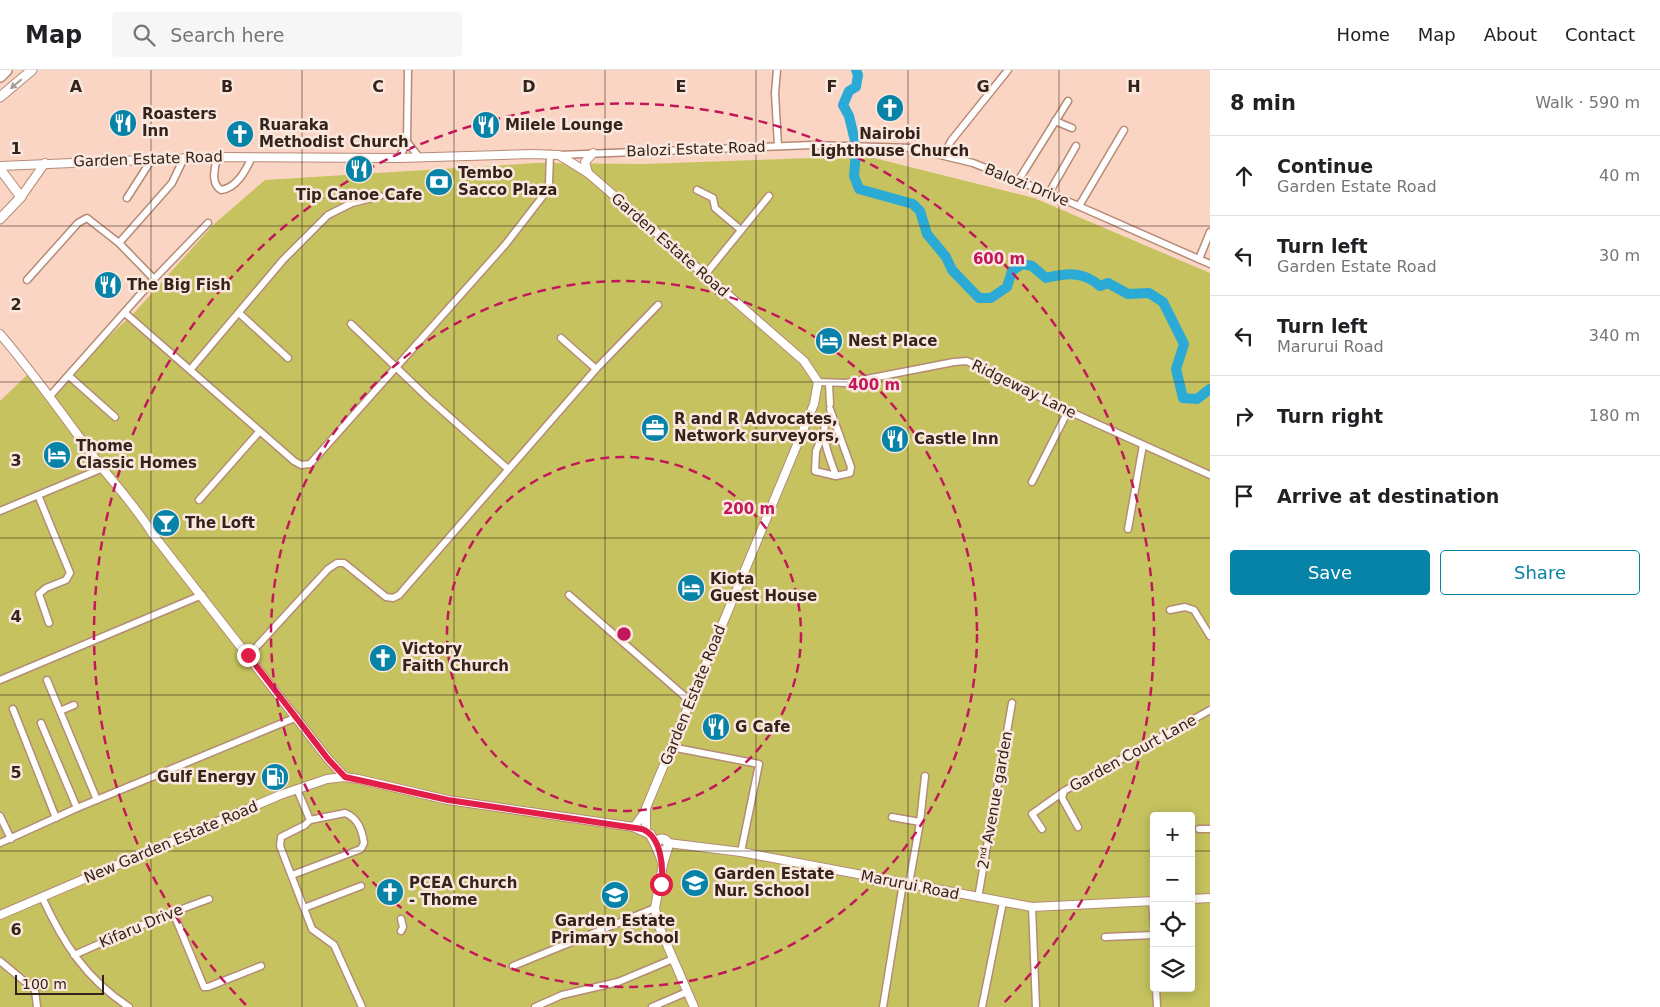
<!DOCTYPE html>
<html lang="en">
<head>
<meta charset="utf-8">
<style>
  :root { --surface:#fff; --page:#f6f6f6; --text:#202124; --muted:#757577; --line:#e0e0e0; --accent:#0883a8 }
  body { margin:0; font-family:"DejaVu Sans",sans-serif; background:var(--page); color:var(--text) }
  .controls { position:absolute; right:15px; bottom:15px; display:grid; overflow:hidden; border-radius:5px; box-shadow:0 2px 12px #0003 }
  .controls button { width:45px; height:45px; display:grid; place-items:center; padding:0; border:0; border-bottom:1px solid var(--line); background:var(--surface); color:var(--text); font:25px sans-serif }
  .scale { position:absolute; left:15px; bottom:12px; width:89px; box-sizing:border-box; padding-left:5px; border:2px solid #34231a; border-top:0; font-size:14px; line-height:18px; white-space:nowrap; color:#34231a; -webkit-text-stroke:4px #fae7de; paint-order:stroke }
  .stop { position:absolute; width:15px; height:15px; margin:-11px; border:4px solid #e11d48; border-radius:50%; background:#fff }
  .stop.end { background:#e11d48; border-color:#fff; box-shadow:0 1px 5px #0008 }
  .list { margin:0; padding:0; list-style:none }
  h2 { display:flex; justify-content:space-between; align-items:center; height:65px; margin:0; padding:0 20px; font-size:21px }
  h2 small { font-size:16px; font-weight:400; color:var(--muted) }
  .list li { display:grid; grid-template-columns:32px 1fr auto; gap:15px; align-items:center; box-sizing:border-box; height:80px; padding:0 20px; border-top:1px solid var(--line) }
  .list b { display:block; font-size:19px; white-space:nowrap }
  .list p { margin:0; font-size:16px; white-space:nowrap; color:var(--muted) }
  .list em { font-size:16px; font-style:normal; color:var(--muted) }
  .actions { display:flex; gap:10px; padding:15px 20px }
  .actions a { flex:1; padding:11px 0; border:1px solid var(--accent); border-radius:5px; text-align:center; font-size:18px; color:var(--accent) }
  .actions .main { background:var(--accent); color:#fff }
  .icon { flex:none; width:28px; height:28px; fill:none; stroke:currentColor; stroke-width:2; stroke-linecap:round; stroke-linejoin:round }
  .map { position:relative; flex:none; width:1210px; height:937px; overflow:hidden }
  header { display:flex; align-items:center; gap:30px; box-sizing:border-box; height:70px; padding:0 25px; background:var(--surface); border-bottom:1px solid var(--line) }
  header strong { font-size:24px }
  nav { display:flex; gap:28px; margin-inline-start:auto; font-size:18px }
  .search { width:350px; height:45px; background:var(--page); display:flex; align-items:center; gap:12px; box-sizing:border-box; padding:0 18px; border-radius:5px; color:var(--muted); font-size:19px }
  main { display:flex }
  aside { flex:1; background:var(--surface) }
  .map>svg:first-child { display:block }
  .green { fill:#c5c25f; fill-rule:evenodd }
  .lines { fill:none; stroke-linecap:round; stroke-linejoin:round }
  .river { stroke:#2baad6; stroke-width:10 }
  .minor-casing { stroke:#b68b76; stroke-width:9 }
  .tertiary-casing { stroke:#b68b76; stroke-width:10 }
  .secondary-casing { stroke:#b68b76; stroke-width:11 }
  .trunk-casing { stroke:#b68b76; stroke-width:14 }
  .minor { stroke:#fff; stroke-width:6 }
  .tertiary { stroke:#fff; stroke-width:8 }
  .secondary { stroke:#fff; stroke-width:9 }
  .trunk { stroke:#fff; stroke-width:11 }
  .oneway { fill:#a49c98 }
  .route { stroke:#e11d48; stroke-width:6 }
  .grid { fill:none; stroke:#34231a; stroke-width:1; stroke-opacity:0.55 }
  .ring { fill:none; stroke:#c2185b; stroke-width:2.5; stroke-dasharray:9 6 }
  .labels { text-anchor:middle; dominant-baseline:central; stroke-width:5; stroke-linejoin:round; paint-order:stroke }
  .poi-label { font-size:15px; font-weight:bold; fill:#34231a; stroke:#fae7de; text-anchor:start }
  .street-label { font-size:15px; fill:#34231a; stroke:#fae7de }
  .grid-label { font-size:16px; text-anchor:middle; font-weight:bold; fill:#34231a; stroke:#fae7de; stroke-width:5; stroke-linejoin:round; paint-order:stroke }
  .centre { fill:#c2185b; stroke:#fae7de; stroke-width:2.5 }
  .ring-label { font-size:15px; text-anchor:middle; font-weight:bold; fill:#c2185b; stroke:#fae7de; stroke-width:5; stroke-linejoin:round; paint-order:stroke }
</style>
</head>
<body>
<header>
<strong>Map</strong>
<div class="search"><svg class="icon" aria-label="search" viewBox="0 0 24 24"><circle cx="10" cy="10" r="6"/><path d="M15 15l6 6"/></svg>Search here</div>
<nav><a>Home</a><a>Map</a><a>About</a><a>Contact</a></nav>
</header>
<main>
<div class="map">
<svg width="1210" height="937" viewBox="0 0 1210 937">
  <rect width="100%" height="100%" fill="#fbd5c3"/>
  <path class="green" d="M866,86L1034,128L1210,203V937H0V331L27,305L45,326L135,242L213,155L265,110L537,93L643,94ZM1154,746H1191V918H1154Z"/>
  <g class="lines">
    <g class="river">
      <polyline points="855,71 849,46 843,35 849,21 856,17 858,5 856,0"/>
      <path d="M856,82L854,106L859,119L913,134L920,141L927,164L946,187L952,200L979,228H991L1007,217L1012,201L1022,194L1032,196L1046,208C1067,203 1083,201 1100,216L1108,213L1128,224L1149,223L1163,232L1184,274L1176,299L1183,328L1197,329L1210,319"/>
    </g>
    <defs>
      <g id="minor">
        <polyline points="777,0 775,23 778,76"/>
        <polyline points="1055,51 1072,58"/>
        <polyline points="407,72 419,87"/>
        <polyline points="559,85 812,75 911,78 973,93 1049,123 1210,194"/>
        <polyline points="944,85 951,71 1008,0"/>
        <path d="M217,87C215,98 210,113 221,120C237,118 246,100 252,87"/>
        <polyline points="399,88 407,72 408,0"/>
        <polyline points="1018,111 1068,31"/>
        <polyline points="697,120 713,128 715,138 741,160"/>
        <polyline points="1049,123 1076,76"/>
        <polyline points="127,128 152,89"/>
        <polyline points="1079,136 1124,60"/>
        <polyline points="119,173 172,113 184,88"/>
        <polyline points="1199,189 1210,162"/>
        <polyline points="704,206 769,126"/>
        <polyline points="27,210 78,153 87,148 119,173 154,209"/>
        <polyline points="125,243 190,300 283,190 328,145 352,133 380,126"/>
        <polyline points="239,243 288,288"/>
        <polyline points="351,254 427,327 508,399"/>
        <polyline points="561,268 596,299"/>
        <polyline points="190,300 294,391 301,395 310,394 505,175 543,126 549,114 550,84"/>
        <polyline points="69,306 115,347"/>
        <polyline points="818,312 846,313 954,292 967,291 1062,338 1210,405"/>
        <polyline points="829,314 830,334"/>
        <polyline points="50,326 154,209 208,153"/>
        <path d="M830,339L851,397L850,403L836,406C831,390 815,358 831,346"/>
        <polyline points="824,362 816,381 815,401 836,406"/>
        <polyline points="1032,412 1068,341"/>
        <polyline points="38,425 70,503 66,510 46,518 39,524 49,553"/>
        <polyline points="199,430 259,362"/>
        <polyline points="0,441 103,398"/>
        <polyline points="1128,459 1143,375"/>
        <polyline points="569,525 690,631"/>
        <polyline points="1170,540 1185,537 1194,540 1210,566"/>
        <polyline points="249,585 328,499 337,493 344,493 386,527 393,528 399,525 596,299 658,235"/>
        <polyline points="0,610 202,525"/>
        <polyline points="47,610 97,730"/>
        <polyline points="13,639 56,748"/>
        <polyline points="60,641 74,635"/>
        <polyline points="41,653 77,738"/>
        <polyline points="671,677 759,694 741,782"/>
        <polyline points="297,719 310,750 305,755 281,767 280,776 312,859 334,875 362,937"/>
        <polyline points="0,746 11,769"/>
        <polyline points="892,747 920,752 909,814"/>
        <polyline points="920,752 925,706"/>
        <polyline points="1078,757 1062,728 1064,721 1210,640"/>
        <polyline points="1042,759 1032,744 1063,722"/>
        <polyline points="1199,759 1210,759"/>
        <polyline points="0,773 77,738 297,647"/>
        <path d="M292,805L361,779L364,773C362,760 358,748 345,743L310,750"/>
        <path d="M42,827C63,873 86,909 129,937"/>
        <polyline points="978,828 1012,633"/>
        <polyline points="1152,831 1154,857"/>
        <polyline points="1032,837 1036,937"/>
        <polyline points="304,838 361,816"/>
        <polyline points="173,842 204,917 208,917 261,896"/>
        <polyline points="401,849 403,857 401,861"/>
        <polyline points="1105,867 1154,865"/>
        <polyline points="74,885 160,847 209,829"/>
        <polyline points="0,891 35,920 37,937"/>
        <polyline points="513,896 655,838"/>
        <polyline points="1156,918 1157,937"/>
        <polyline points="535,937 562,925 618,912 673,889"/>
        <polyline points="652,937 687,922"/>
        <polyline points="883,937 903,813"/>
        <polyline points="982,937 1003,832"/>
      </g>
      <g id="tertiary">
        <polyline points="0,96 217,87 399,88 532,84 559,85 588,103 804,291 818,312 814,334 646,738 646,761"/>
        <polyline points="588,103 585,92 593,83"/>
        <polyline points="21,127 45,93"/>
        <path d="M0,264C37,307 69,354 103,399C120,420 138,440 152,463L328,689L345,707"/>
        <polyline points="668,773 741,782 1032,837 1154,831"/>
        <polyline points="657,779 663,794 655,838 658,854 694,937"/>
        <polyline points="663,794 668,778"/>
        <polyline points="1191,829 1210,828"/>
        <polyline points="0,845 280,725 327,709 345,707 358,709 448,730 634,757 645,742"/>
      </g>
      <g id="secondary">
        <polyline points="0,27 32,0"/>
        <polyline points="0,99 21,127 0,149"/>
        <polyline points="634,757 650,764 656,775"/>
        <circle cx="662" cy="775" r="6"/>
      </g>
      <polyline id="trunk" points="0,6 6,0"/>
    </defs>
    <use href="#minor" class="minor-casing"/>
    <use href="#tertiary" class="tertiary-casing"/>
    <use href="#secondary" class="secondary-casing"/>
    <use href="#trunk" class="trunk-casing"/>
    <use href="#minor" class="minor"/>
    <use href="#tertiary" class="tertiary"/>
    <use href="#secondary" class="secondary"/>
    <use href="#trunk" class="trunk"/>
  </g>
  <defs><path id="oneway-solid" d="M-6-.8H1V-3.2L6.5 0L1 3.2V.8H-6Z" transform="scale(1.25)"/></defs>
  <use class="oneway" href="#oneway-solid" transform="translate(16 14) rotate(140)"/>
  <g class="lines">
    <path class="route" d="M248,585L328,689L345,707L448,730L642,759C661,766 664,797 661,814"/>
  </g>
  <path class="grid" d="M151,0V937M302,0V937M454,0V937M605,0V937M756,0V937M908,0V937M1059,0V937M0,156H1210M0,312H1210M0,468H1210M0,625H1210M0,781H1154M1191,781H1210"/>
  <g class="ring">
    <circle cx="624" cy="564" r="177"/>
    <circle cx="624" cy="564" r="353"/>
    <path d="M246 935A530 530 0 1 1 1002 935"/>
  </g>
  <defs>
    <symbol id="church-disc" viewBox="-11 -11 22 22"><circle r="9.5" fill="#0883a8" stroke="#fae7de"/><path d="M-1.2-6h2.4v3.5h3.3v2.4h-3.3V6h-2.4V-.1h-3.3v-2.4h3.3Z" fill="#fff"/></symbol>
    <symbol id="restaurant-disc" viewBox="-11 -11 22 22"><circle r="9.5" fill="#0883a8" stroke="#fae7de"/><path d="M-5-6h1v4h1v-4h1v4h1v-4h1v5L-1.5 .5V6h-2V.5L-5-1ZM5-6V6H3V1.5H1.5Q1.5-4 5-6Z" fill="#fff"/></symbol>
    <symbol id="bank-disc" viewBox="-11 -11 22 22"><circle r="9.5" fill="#0883a8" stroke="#fae7de"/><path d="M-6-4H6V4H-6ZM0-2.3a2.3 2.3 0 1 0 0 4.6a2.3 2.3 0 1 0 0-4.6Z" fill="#fff"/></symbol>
    <symbol id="hotel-disc" viewBox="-11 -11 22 22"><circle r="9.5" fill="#0883a8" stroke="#fae7de"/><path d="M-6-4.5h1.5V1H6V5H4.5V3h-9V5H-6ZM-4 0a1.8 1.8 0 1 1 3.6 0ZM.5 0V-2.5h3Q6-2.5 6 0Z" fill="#fff"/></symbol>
    <symbol id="office-disc" viewBox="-11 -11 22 22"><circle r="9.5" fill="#0883a8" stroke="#fae7de"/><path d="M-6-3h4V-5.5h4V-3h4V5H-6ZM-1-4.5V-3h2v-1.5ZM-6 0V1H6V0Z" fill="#fff"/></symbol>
    <symbol id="bar-disc" viewBox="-11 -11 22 22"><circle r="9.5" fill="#0883a8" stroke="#fae7de"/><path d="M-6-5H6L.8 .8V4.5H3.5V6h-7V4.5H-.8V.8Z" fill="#fff"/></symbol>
    <symbol id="fuel-disc" viewBox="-11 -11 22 22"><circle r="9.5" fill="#0883a8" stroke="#fae7de"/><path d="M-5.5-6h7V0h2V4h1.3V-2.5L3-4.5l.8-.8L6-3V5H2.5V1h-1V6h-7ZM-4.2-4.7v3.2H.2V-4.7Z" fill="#fff"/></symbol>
    <symbol id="school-disc" viewBox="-11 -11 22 22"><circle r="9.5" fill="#0883a8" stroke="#fae7de"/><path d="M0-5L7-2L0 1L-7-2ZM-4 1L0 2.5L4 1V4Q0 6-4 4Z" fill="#fff"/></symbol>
  </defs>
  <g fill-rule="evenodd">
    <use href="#church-disc" x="874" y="22" width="32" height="32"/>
    <use href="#restaurant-disc" x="107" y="37" width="32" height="32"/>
    <use href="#restaurant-disc" x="470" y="39" width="32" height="32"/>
    <use href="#church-disc" x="224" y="48" width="32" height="32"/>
    <use href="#restaurant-disc" x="343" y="83" width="32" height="32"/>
    <use href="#bank-disc" x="423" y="96" width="32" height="32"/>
    <use href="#restaurant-disc" x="92" y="199" width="32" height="32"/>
    <use href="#hotel-disc" x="813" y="255" width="32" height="32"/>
    <use href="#office-disc" x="639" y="342" width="32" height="32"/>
    <use href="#restaurant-disc" x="879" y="353" width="32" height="32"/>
    <use href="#hotel-disc" x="41" y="369" width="32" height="32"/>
    <use href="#bar-disc" x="150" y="437" width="32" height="32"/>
    <use href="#hotel-disc" x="675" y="502" width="32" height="32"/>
    <use href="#church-disc" x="367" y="572" width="32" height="32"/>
    <use href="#restaurant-disc" x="700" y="641" width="32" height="32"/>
    <use href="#fuel-disc" x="259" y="691" width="32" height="32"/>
    <use href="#school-disc" x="679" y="797" width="32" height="32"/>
    <use href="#church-disc" x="374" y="806" width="32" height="32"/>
    <use href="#school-disc" x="599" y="809" width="32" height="32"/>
  </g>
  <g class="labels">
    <g class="poi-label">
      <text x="142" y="44">Roasters<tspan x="142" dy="17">Inn</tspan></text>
      <text x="259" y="55">Ruaraka<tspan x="259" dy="17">Methodist Church</tspan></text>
      <text x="505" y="55">Milele Lounge</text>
      <text x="890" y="64" text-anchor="middle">Nairobi<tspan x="890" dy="17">Lighthouse Church</tspan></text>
      <text x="458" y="103">Tembo<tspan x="458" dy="17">Sacco Plaza</tspan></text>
      <text x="359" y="125" text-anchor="middle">Tip Canoe Cafe</text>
      <text x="127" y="215">The Big Fish</text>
      <text x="848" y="271">Nest Place</text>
      <text x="674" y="349">R and R Advocates,<tspan x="674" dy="17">Network surveyors,</tspan></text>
      <text x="914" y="369">Castle Inn</text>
      <text x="76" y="376">Thome<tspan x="76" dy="17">Classic Homes</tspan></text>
      <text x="185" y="453">The Loft</text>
      <text x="710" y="509">Kiota<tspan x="710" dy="17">Guest House</tspan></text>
      <text x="402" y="579">Victory<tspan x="402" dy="17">Faith Church</tspan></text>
      <text x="735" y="657">G Cafe</text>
      <text x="256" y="707" text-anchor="end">Gulf Energy</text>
      <text x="714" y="804">Garden Estate<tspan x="714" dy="17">Nur. School</tspan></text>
      <text x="409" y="813">PCEA Church<tspan x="409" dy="17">- Thome</tspan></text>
      <text x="615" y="851" text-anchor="middle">Garden Estate<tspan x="615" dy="17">Primary School</tspan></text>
    </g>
    <g class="street-label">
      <text transform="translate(696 79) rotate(-2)">Balozi Estate Road</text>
      <text transform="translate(148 89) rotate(-2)">Garden Estate Road</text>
      <text transform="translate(1027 115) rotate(22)">Balozi Drive</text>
      <text transform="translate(670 175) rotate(41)">Garden Estate Road</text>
      <text transform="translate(1024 319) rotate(26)">Ridgeway Lane</text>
      <text transform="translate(693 625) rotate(-68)">Garden Estate Road</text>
      <text transform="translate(1133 683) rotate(-29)">Garden Court Lane</text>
      <text transform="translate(995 730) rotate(-80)">2ⁿᵈ Avenue garden</text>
      <text transform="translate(171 772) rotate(-23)">New Garden Estate Road</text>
      <text transform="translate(910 815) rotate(11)">Marurui Road</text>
      <text transform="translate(141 856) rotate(-23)">Kifaru Drive</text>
    </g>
  </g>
  <g class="grid-label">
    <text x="76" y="22">A</text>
    <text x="227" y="22">B</text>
    <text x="378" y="22">C</text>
    <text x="529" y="22">D</text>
    <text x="681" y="22">E</text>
    <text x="832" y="22">F</text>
    <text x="983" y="22">G</text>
    <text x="1134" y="22">H</text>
    <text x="16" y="84">1</text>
    <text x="16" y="240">2</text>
    <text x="16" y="396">3</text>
    <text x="16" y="552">4</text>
    <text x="16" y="708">5</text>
    <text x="16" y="865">6</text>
  </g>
  <circle cx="624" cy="564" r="8" class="centre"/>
  <g class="ring-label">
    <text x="999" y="194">600 m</text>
    <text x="874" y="320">400 m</text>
    <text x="749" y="444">200 m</text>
  </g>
</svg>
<div class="controls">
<button>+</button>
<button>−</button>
<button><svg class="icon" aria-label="locate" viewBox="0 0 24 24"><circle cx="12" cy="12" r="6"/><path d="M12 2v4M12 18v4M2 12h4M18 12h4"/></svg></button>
<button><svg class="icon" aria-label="layers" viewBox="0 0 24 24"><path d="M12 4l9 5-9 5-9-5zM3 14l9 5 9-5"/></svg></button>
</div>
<div class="scale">100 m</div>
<div class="stop" style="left:661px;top:814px"></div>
<div class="stop end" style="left:248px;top:585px"></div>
</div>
<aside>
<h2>8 min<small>Walk · 590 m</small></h2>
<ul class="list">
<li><svg class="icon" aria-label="ahead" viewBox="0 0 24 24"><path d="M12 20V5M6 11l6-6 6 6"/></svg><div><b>Continue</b><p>Garden Estate Road</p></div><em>40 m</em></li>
<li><svg class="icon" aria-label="left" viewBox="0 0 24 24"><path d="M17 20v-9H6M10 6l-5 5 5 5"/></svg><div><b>Turn left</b><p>Garden Estate Road</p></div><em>30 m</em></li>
<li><svg class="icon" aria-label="left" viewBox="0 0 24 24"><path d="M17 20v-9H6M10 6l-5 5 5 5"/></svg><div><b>Turn left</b><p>Marurui Road</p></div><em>340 m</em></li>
<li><svg class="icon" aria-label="right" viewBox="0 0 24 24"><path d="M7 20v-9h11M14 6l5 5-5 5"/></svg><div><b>Turn right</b></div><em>180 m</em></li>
<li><svg class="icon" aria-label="arrive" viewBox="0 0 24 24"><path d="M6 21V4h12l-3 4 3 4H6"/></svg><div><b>Arrive at destination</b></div></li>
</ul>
<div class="actions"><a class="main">Save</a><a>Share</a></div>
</aside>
</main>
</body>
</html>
